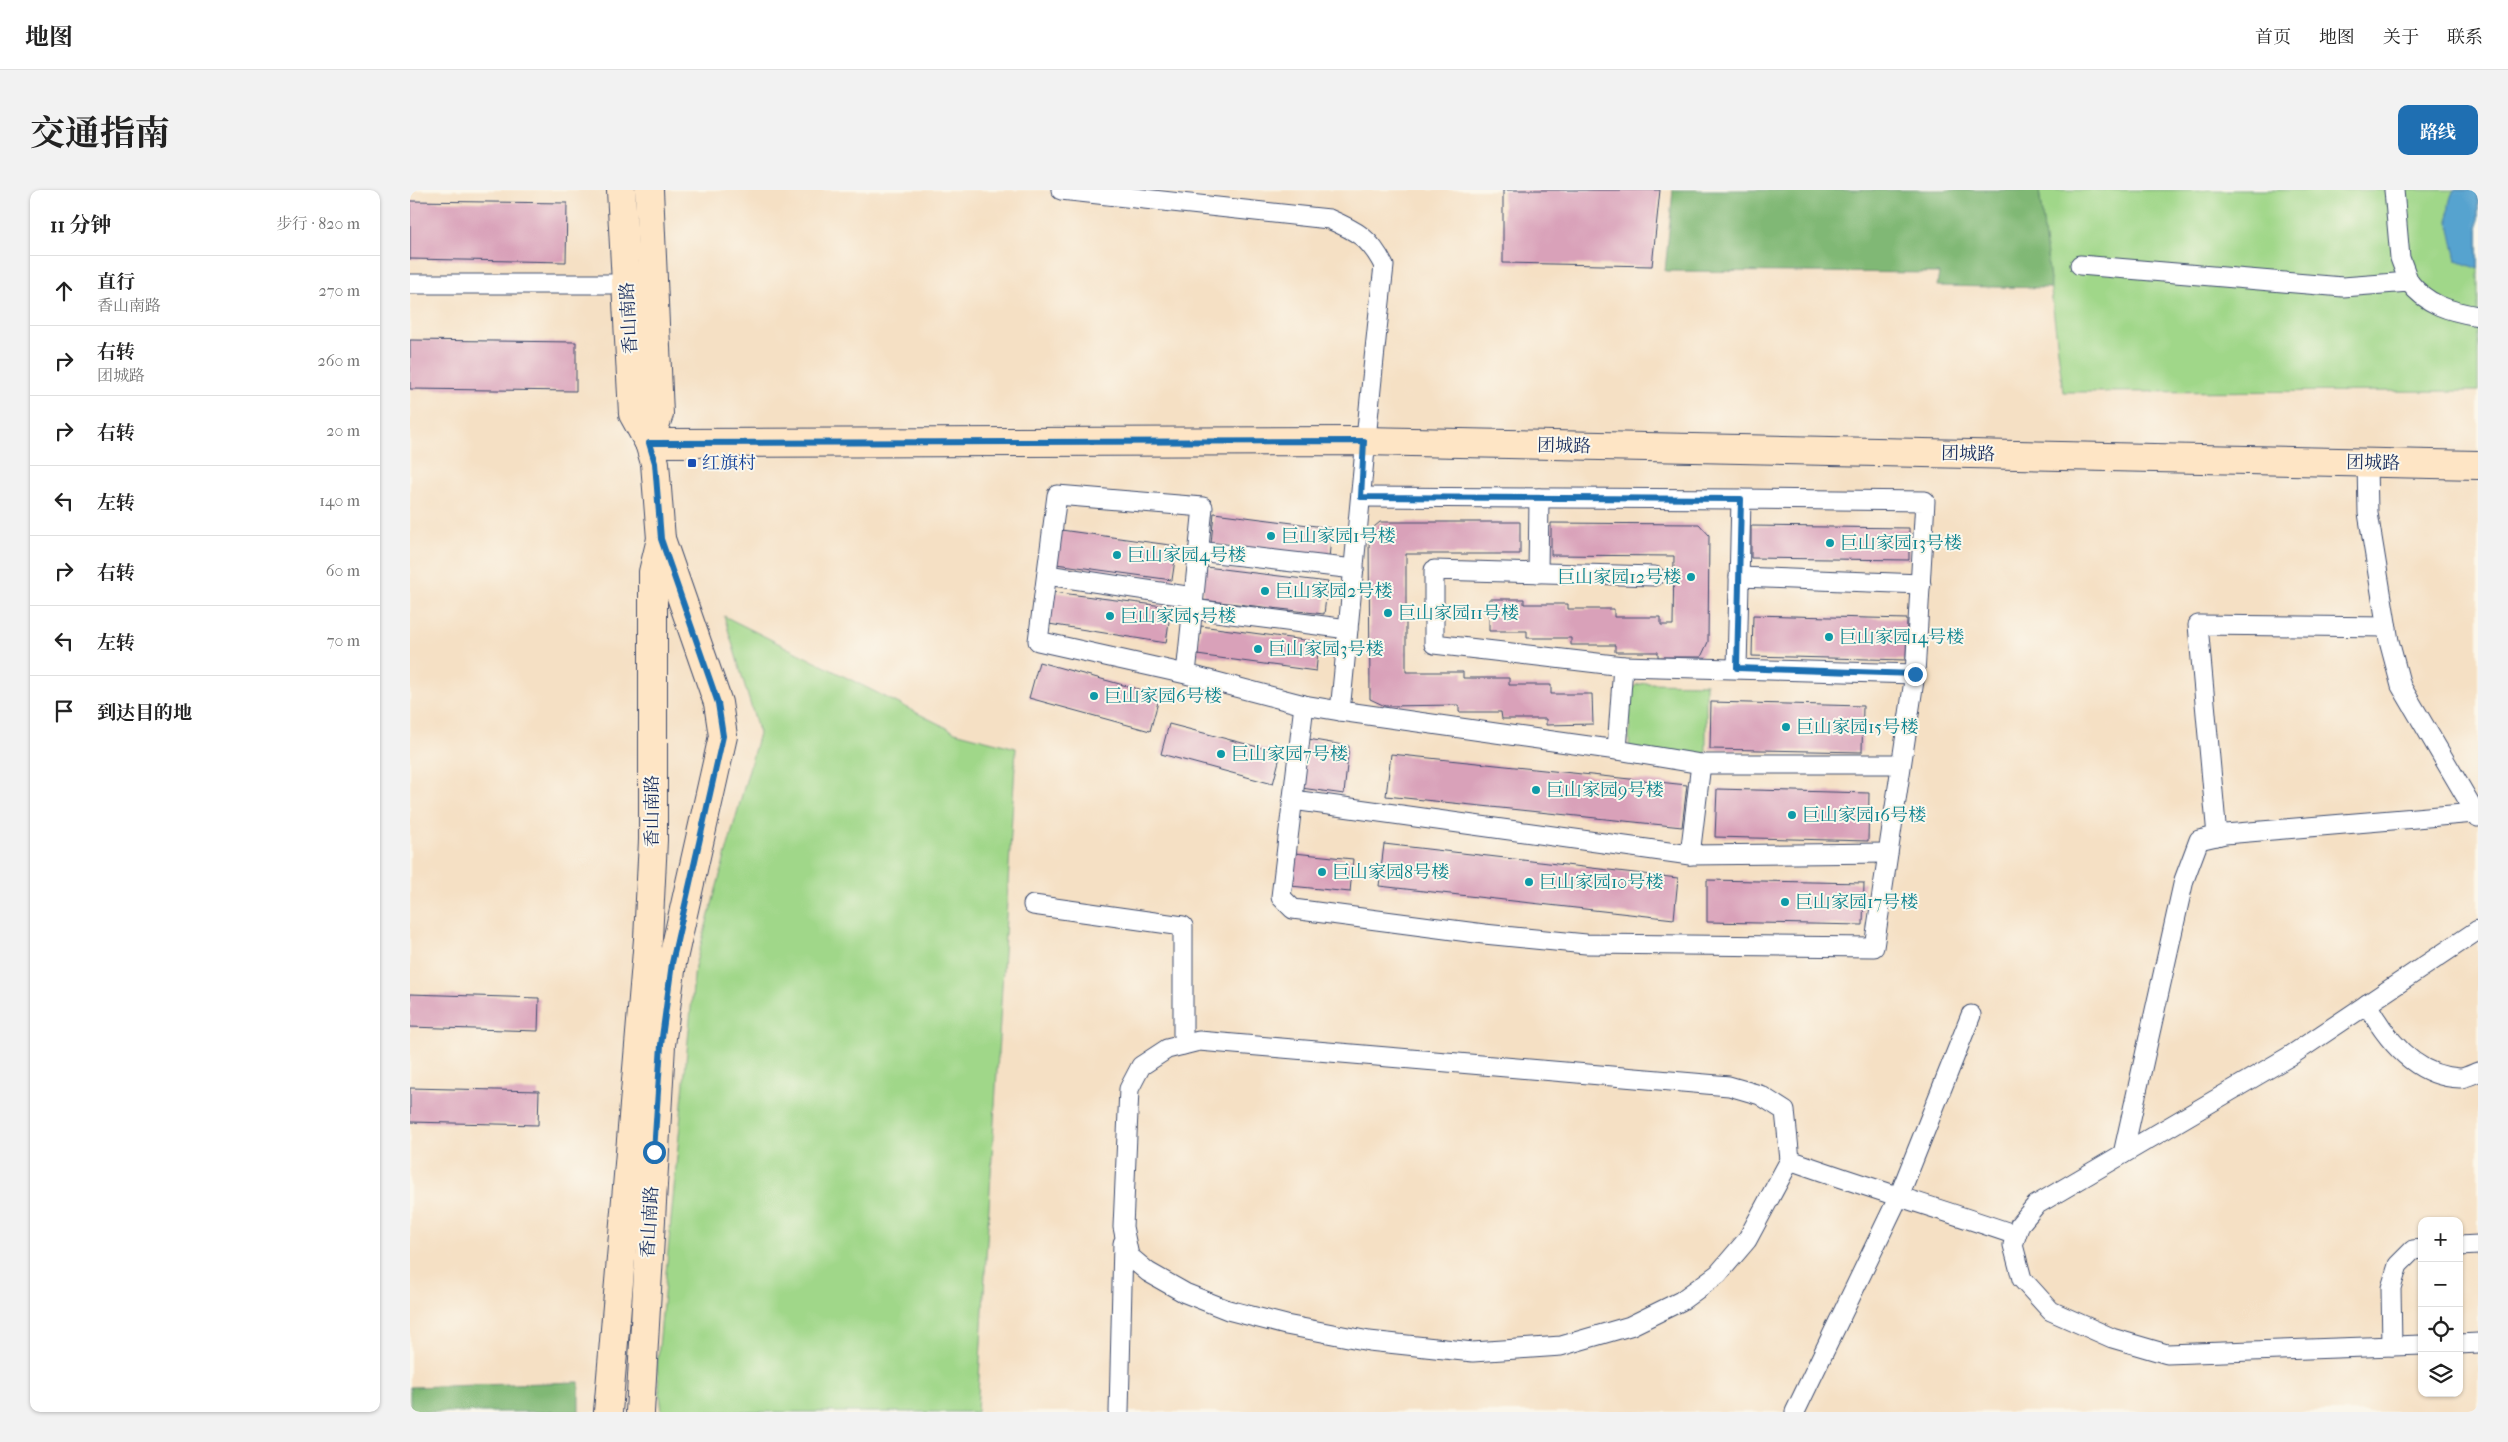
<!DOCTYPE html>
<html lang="zh">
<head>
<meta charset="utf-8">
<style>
  :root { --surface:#fff; --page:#f2f2f2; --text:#222; --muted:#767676; --line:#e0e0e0; --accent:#1f6fb2 }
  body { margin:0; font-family:"IM FELL French Canon","Noto Serif SC",serif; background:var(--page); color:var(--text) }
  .controls { position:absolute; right:15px; bottom:15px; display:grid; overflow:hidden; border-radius:10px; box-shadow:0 1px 4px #0004 }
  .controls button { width:45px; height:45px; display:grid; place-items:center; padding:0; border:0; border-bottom:1px solid var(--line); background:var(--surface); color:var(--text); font:25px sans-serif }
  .stop { position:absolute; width:15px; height:15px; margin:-11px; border:4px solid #1f6fb2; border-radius:50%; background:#fff }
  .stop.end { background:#1f6fb2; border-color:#fff; box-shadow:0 1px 5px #0008 }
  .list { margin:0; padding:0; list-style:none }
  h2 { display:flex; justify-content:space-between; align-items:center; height:65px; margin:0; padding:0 20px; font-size:21px }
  h2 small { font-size:16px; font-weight:400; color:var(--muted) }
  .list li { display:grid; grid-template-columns:32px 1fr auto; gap:15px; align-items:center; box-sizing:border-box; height:70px; padding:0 20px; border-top:1px solid var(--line) }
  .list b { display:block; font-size:19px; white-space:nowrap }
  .list p { margin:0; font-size:16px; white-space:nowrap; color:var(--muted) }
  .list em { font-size:16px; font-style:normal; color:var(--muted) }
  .icon { flex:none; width:28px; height:28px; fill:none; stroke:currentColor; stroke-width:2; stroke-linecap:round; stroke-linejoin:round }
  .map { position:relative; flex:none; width:2068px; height:1222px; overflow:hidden; border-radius:10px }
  header { display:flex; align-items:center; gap:30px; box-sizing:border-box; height:70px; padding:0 25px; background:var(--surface); border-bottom:1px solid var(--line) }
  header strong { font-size:24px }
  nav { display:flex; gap:28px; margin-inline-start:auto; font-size:18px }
  .intro { display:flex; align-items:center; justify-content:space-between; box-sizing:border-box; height:120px; padding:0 30px }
  h1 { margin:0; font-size:35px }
  .button { padding:12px 22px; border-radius:10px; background:var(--accent); color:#fff; font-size:18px; font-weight:700 }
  main { display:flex; gap:30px; padding:0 30px }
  aside { flex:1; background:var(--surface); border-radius:10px; box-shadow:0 1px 4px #0004 }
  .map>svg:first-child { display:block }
  .green { fill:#a0d789; stroke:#5e8374 }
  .forest { fill:#80b875; stroke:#4e746a }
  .water { fill:#57a3cf; stroke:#396996 }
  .building { fill:#d9a1b9 }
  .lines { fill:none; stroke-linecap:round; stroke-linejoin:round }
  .street-casing { stroke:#3c4a6d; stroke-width:21 }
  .secondary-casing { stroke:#3c4a6d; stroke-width:30 }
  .street { stroke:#fff; stroke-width:19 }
  .secondary { stroke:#fee5c5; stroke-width:28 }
  .route { stroke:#1f6fb2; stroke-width:6 }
  .transit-dot { fill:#1a4fb4; stroke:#fbf7ec; stroke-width:2 }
  .culture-dot { fill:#0f9aa8; stroke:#fbf7ec; stroke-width:2 }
  .labels { text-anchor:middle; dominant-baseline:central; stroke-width:4; stroke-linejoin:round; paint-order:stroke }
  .street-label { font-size:18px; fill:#1b2f5e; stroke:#fbf7ec }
  .transit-label { font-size:18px; fill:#164399; stroke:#fbf7ec; text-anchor:start }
  .culture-label { font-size:18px; fill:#0d838f; stroke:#fbf7ec; text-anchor:start }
</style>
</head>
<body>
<header>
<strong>地图</strong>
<nav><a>首页</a><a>地图</a><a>关于</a><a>联系</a></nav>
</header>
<div class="intro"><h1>交通指南</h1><a class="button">路线</a></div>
<main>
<aside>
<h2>11 分钟<small>步行 · 820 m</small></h2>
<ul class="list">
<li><svg class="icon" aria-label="ahead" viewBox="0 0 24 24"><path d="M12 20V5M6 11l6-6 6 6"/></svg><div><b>直行</b><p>香山南路</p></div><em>270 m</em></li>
<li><svg class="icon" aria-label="right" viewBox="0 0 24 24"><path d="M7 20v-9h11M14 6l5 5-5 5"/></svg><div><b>右转</b><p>团城路</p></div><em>260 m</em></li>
<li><svg class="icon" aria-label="right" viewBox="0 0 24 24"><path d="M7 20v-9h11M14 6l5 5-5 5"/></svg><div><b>右转</b></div><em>20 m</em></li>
<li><svg class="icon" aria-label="left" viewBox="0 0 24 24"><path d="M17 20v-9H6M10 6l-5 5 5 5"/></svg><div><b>左转</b></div><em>140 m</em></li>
<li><svg class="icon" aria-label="right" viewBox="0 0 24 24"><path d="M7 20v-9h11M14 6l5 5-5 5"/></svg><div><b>右转</b></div><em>60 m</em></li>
<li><svg class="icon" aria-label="left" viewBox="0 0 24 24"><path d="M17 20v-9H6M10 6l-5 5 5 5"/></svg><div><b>左转</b></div><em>70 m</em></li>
<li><svg class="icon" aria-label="arrive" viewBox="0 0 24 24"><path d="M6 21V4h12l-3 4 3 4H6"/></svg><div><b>到达目的地</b></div></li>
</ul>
</aside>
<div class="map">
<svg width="2068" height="1222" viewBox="0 0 2068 1222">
  <rect width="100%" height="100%" fill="#fbf7ec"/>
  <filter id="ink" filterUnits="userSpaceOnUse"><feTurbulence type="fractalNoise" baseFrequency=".02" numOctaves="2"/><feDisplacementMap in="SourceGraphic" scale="10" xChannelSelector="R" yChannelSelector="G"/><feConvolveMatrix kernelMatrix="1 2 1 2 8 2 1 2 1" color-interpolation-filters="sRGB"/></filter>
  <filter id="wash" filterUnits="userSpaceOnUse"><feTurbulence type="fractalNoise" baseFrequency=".0096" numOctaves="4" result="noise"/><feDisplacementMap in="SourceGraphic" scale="20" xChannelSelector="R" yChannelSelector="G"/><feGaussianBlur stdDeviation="1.12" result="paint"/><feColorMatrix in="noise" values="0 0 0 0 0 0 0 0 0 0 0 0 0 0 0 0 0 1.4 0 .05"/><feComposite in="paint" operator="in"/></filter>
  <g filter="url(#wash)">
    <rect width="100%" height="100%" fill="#f5e0c4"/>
    <g class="green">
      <polygon points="1629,0 2068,0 2068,201 1653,202"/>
      <polygon points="314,426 545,542 606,558 567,1222 252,1222 247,1178 285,776 349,543"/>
      <polygon points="1235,493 1296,494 1296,568 1219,563 1220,501 1226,495"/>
    </g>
    <g class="forest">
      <polygon points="1263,0 1629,0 1641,98 1527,96 1529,83 1255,81"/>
      <polygon points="169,1192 169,1222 0,1222 0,1197"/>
    </g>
    <path class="water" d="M2044,0H2068V79L2047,71C2043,49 2032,20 2044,0Z"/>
    <g id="blocks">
      <g class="building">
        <polygon points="1093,0 1250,0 1242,76 1093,73"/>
        <polygon points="0,11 157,13 156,72 0,69"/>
        <polygon points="0,150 166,152 166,201 0,199"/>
        <polygon points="804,323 922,338 919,368 801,354"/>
        <polygon points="970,332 1110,332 1110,364 996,364 996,482 1053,482 1053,488 1099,488 1099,495 1141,495 1141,504 1182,504 1183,534 1136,535 1136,529 1092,529 1091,522 1049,522 1049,515 975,516 960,509 959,341"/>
        <polygon points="1141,333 1289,334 1299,345 1298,452 1291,467 1248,467 1248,462 1205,462 1205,455 1161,455 1161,448 1117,448 1117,441 1079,441 1079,409 1114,409 1114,414 1158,414 1158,419 1204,419 1204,427 1251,427 1251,435 1263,435 1264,366 1141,365"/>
        <polygon points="1341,336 1499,338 1499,370 1341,368"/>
        <polygon points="651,340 767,356 762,390 646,374"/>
        <polygon points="796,377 918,392 914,424 792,410"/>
        <polygon points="643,402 761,417 756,453 639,434"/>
        <polygon points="1343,425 1497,429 1496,470 1342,466"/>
        <polygon points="791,436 909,452 906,481 787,465"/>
        <polygon points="629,472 750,505 740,541 619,508"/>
        <polygon points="1301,512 1453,516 1452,562 1300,559"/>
        <polygon points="759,534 871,563 863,594 751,564"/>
        <polygon points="898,549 939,556 934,604 891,598"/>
        <polygon points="981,564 1277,595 1272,637 976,606"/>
        <polygon points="1307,599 1459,603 1458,651 1305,647"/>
        <polygon points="974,654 1268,688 1264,729 969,696"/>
        <polygon points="884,663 943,669 940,702 881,696"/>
        <polygon points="1297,690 1454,693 1453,735 1297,732"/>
        <polygon points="0,804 129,808 128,841 0,837"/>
        <polygon points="0,898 129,901 128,935 0,932"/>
      </g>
    </g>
  </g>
  <g filter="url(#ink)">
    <use href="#blocks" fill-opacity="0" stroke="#3c4a6d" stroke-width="1"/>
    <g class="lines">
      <defs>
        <g id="street">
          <path d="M651,0L919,29C947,41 960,48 974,76C957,224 945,373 930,521L1207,560L1213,476L1024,454V380L1245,386"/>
          <polyline points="1984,0 1990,68 1999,92"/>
          <path d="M1670,75L1933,97L1999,92C2017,115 2039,121 2068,126"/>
          <polyline points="0,94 217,94"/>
          <polyline points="1957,273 1958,323 1979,451 1991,496 2068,627"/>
          <polyline points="951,307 1331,309"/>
          <polyline points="788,361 944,379"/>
          <polyline points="1128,383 1129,308"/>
          <polyline points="637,385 783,407"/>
          <polyline points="1329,387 1511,394"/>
          <polyline points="782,419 938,439"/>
          <polyline points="1213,476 1505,484 1515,311 1331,309 1327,478"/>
          <polyline points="776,484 793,317 647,305 628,451 776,484 894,515 930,521"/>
          <polyline points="894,515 871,707 883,719 1074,744 1176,754 1464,757 1505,484"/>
          <polyline points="1207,560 1291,574 1491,574"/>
          <polyline points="883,610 1280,665 1478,663"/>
          <polyline points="1807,646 1788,435 1977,437"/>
          <polyline points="1280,665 1291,574"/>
          <polyline points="623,715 773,736 773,855"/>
          <path d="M1957,814C1976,849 2005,887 2050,888C2055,888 2063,884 2068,882"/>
          <polygon points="789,851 1319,896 1350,905 1375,921 1380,970 1337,1050 1308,1084 1271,1111 1220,1136 1151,1156 1063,1162 959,1151 876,1135 818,1120 775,1103 738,1082 719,1066 713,1037 719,899 731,876 757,859"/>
          <polyline points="1713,964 1774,690 1789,650 1815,644 2065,623"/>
          <path d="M1380,970C1455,997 1531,1019 1606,1045"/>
          <polyline points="2049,1056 2068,1055"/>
          <polyline points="2049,1154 2068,1153"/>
          <polyline points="2012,1155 1757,1164 1702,1148 1641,1121 1612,1089 1603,1055 1610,1034 1626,1015 1880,866 2068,740"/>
          <polyline points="1982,1156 1981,1098 1988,1075 2003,1060 2012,1059"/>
          <polyline points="709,1222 713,1053"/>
          <polyline points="1385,1222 1489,1006 1561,825"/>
        </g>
        <g id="secondary">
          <polyline points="211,0 223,224 239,253 245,273 251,349 308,513 313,546 262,773 251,855 230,1222"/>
          <polyline points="239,0 249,224 239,253"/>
          <polyline points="239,253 954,251 2068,275"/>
          <polyline points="198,1222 238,749 243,650 243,382 251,349"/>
        </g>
      </defs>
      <use href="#street" class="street-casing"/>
      <use href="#secondary" class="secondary-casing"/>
      <use href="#street" class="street"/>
      <use href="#secondary" class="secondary"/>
    </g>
  </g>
  <g class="lines" filter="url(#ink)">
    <polyline class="route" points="244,962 251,855 262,773 313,546 308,513 251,349 245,273 239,253 954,251 951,307 1331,309 1327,478 1505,484"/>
  </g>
  <rect class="transit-dot" x="277" y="268" width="10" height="10" rx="2.5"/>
  <g class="culture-dot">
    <circle cx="861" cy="346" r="5"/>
    <circle cx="1420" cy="353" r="5"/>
    <circle cx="707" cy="365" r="5"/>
    <circle cx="1281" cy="387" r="5"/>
    <circle cx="855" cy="401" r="5"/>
    <circle cx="978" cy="423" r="5"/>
    <circle cx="700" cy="426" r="5"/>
    <circle cx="1419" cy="447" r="5"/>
    <circle cx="848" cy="459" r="5"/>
    <circle cx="684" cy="506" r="5"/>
    <circle cx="1376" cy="537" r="5"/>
    <circle cx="811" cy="564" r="5"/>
    <circle cx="1126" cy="600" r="5"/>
    <circle cx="1382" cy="625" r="5"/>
    <circle cx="912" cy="682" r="5"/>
    <circle cx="1119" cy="692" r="5"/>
    <circle cx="1375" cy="712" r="5"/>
  </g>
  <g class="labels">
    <g class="street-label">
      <text transform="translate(219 128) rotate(-93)">香山南路</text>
      <text transform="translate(1154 256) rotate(1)">团城路</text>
      <text transform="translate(1558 264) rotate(1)">团城路</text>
      <text transform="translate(1963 273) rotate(1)">团城路</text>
      <text transform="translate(242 621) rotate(-90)">香山南路</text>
      <text transform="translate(240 1032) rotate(-87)">香山南路</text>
    </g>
    <g class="transit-label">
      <text x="292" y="273">红旗村</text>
    </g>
    <g class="culture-label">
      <text x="871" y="346">巨山家园1号楼</text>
      <text x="1430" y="353">巨山家园13号楼</text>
      <text x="717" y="365">巨山家园4号楼</text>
      <text x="1271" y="387" text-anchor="end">巨山家园12号楼</text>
      <text x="865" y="401">巨山家园2号楼</text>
      <text x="988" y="423">巨山家园11号楼</text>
      <text x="710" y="426">巨山家园5号楼</text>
      <text x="1429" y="447">巨山家园14号楼</text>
      <text x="858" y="459">巨山家园3号楼</text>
      <text x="694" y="506">巨山家园6号楼</text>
      <text x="1386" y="537">巨山家园15号楼</text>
      <text x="821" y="564">巨山家园7号楼</text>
      <text x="1136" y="600">巨山家园9号楼</text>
      <text x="1392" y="625">巨山家园16号楼</text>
      <text x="922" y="682">巨山家园8号楼</text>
      <text x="1129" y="692">巨山家园10号楼</text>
      <text x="1385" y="712">巨山家园17号楼</text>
    </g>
  </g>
</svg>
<div class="controls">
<button>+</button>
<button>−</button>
<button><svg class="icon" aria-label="locate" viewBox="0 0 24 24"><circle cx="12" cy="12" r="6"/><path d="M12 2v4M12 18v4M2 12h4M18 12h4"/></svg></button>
<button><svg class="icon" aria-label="layers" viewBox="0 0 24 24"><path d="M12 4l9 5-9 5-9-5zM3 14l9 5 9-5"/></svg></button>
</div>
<div class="stop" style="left:244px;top:962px"></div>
<div class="stop end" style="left:1505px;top:484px"></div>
</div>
</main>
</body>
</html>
